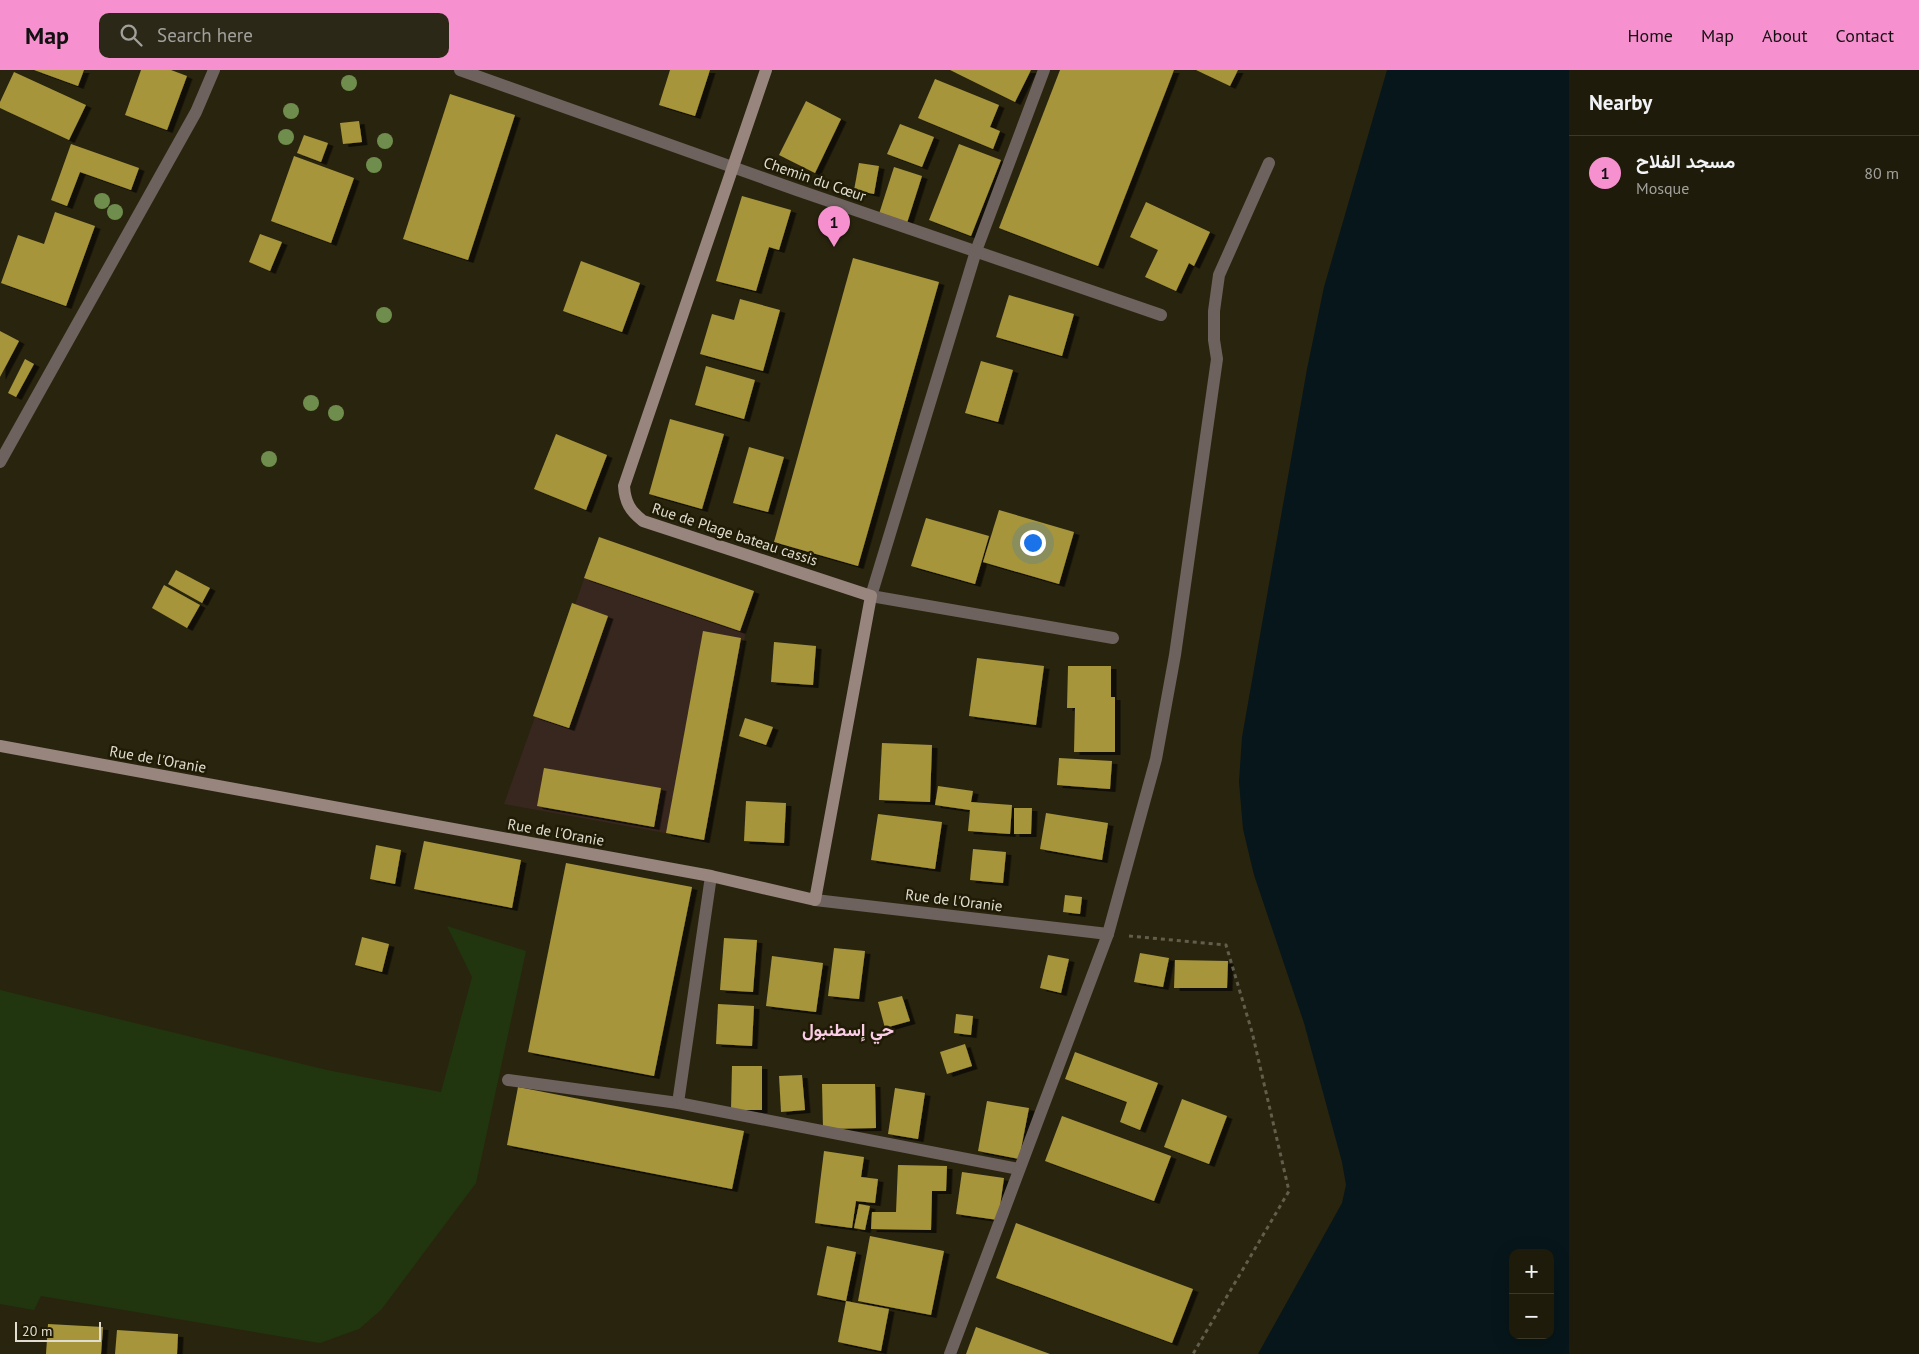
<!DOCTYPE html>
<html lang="en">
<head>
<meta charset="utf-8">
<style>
  :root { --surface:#1f1b0a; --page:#2c2818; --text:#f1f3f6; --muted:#a1a19c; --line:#3c392b; --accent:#f790ce }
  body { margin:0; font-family:"PT Sans",Vazirmatn,sans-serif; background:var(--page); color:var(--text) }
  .controls { position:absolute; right:15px; bottom:15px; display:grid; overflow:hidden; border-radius:10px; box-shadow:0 5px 20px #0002 }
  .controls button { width:45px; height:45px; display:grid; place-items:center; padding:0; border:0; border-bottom:1px solid var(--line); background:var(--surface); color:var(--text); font:25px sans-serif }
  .scale { position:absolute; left:15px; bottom:12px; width:86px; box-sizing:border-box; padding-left:5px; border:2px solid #e1ded1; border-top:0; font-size:14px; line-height:18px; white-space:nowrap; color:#e1ded1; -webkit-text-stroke:4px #1f1b05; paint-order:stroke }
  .you { position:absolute; left:1032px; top:472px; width:18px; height:18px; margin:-12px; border:4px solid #fff; border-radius:50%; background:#1a73e8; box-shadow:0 0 0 8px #1a73e833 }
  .badge { display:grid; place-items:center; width:32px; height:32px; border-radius:50%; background:var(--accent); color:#111; font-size:16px; font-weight:700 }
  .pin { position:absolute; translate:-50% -41px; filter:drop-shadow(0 1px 2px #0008) }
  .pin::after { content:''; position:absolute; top:26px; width:18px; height:15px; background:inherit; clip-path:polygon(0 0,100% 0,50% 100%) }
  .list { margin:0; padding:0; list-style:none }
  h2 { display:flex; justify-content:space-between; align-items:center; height:65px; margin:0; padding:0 20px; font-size:21px }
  h2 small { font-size:16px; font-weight:400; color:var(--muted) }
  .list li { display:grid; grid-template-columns:32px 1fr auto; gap:15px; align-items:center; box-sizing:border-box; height:75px; padding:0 20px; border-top:1px solid var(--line) }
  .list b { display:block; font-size:19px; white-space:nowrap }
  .list p { margin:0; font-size:16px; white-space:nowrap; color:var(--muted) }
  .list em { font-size:16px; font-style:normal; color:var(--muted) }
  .icon { flex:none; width:28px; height:28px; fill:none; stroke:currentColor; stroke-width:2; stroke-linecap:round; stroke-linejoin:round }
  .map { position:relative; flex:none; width:1569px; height:1284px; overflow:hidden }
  header { display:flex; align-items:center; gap:30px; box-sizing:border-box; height:70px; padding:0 25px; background:var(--accent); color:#111 }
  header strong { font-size:24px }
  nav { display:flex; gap:28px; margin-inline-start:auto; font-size:18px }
  .search { width:350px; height:45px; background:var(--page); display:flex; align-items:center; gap:12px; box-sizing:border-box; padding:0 18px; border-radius:10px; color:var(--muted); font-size:19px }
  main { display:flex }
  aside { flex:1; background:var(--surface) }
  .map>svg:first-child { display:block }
  .education { fill:#38271e }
  .green { fill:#21360e }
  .water { fill:#07161a; fill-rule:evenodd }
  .building { fill:#a7953a; filter:url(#shadow) }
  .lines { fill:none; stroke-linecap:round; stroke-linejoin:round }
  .path { stroke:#625e4b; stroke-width:3; stroke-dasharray:4 4; stroke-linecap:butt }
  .street { stroke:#6d625d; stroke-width:12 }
  .secondary { stroke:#97857e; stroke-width:12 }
  .tree { fill:#6f8d4c }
  .labels { text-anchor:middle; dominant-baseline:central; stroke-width:5; stroke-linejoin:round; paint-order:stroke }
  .street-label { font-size:15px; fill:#e1ded1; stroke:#1f1b05 }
  .quarter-label { font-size:18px; font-weight:bold; fill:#facce5; stroke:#1f1b05 }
</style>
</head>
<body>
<header>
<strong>Map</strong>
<div class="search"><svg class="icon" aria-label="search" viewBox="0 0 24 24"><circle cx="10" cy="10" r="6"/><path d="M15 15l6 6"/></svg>Search here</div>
<nav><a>Home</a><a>Map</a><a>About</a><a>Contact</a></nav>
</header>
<main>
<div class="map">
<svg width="1569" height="1284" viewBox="0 0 1569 1284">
  <defs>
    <filter id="shadow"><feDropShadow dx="5.5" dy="3" stdDeviation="0" flood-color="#0009"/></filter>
  </defs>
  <rect width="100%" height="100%" fill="#29240e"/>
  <polygon class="education" points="599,467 754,521 704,770 504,734"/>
  <polygon class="green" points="447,856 526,881 476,1113 381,1240 359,1259 320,1273 41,1226 34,1240 0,1234 0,920 327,1000 441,1022 472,907"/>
  <path class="water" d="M1387,0H1569V1284H1258L1342,1133L1346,1115L1342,1092L1304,953L1254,805L1243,759L1239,712L1242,667L1307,299L1324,217ZM1513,1183H1550V1265H1513Z"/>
  <g class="building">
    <polygon points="34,0 84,0 78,16"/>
    <polygon points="141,0 171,0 187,6 167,60 125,45"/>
    <polygon points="670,0 710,0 695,46 659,35"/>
    <polygon points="950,0 1031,0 1015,32"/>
    <polygon points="1060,0 1174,0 1098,196 999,158"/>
    <polygon points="1196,0 1238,0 1230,16"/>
    <polygon points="14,2 86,35 69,70 0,38 0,32"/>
    <polygon points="935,9 999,35 990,57 1000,61 993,79 918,48"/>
    <polygon points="450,24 515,45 468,190 403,169"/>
    <polygon points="806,31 841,49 815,103 779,85"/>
    <polygon points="359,51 362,72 343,74 340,53"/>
    <polygon points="900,54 934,67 922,97 887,84"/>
    <polygon points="304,65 328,73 321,92 297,83"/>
    <polygon points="71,74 139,98 131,120 80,102 67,136 51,130"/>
    <polygon points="959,74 1001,90 971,166 929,150"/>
    <polygon points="294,86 354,108 331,173 271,151"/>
    <polygon points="859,93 879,96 874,124 854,120"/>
    <polygon points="894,97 922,106 907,153 879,144"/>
    <polygon points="742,126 791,140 779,180 769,177 756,221 716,211"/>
    <polygon points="1146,132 1210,162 1194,196 1189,193 1176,221 1145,207 1158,180 1130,167"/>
    <polygon points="55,142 95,156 66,236 1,213 18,165 44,174"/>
    <polygon points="260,164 282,172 270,201 249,192"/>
    <polygon points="853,188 939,212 858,496 774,472"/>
    <polygon points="581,191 640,213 622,262 563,241"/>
    <polygon points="1009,225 1074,244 1062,286 996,267"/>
    <polygon points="740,229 780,240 763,301 700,284 712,244 734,250"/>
    <polygon points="0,261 19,271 0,307"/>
    <polygon points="25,289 34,294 16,327 8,323"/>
    <polygon points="981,291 1013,300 998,352 965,343"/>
    <polygon points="706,296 755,310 744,349 695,335"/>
    <polygon points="670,349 724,364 702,439 649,424"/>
    <polygon points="556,364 607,385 586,440 534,419"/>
    <polygon points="749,377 784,387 768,442 733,433"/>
    <polygon points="999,440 1074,462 1059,514 983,492"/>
    <polygon points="926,448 989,466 975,514 911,496"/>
    <polygon points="599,467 754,521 740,561 584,508"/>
    <polygon points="176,500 210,518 202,533 168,514"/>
    <polygon points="164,515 200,535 187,558 152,538"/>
    <polygon points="572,533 608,546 569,658 533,646"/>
    <polygon points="703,561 741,568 704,770 666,763"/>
    <polygon points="774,572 816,576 813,615 771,612"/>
    <polygon points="977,588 1044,596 1036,655 969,646"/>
    <polygon points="1068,596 1111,596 1111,627 1115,627 1115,682 1074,682 1075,638 1067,638"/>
    <polygon points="745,648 773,657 766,675 739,666"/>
    <polygon points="882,673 932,675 930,732 879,730"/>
    <polygon points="1059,688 1112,691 1110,719 1057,715"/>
    <polygon points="544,698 661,718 654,757 537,736"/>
    <polygon points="938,716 973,721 971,732 1012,735 1010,764 968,761 970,740 935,735"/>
    <polygon points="746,731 786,733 784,773 744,771"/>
    <polygon points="1014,738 1032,738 1031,764 1014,764"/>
    <polygon points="1046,743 1108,753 1102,790 1040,779"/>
    <polygon points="878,744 942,752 935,799 871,790"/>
    <polygon points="424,771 521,790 512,838 414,819"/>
    <polygon points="376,775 401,780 395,814 370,809"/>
    <polygon points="973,779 1006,782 1003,813 970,810"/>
    <polygon points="566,793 692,817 654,1006 528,982"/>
    <polygon points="1065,825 1082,827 1080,844 1063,842"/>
    <polygon points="362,867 389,874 382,902 355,895"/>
    <polygon points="724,868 757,870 753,922 720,920"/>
    <polygon points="834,878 865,881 859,929 828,926"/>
    <polygon points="1140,883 1169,888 1163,917 1134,912"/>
    <polygon points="1048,885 1069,889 1061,923 1040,918"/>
    <polygon points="772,886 823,893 816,942 766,936"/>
    <polygon points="1175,890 1228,891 1227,918 1174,918"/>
    <polygon points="902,926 910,951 885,958 878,932"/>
    <polygon points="718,934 754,936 752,976 716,974"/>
    <polygon points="956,944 973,946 971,965 954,963"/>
    <polygon points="965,974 972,996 947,1004 940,982"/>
    <polygon points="1075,982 1158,1013 1140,1060 1120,1052 1127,1032 1065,1009"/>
    <polygon points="732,996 762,996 762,1040 731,1040"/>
    <polygon points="802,1005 805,1040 781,1042 779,1006"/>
    <polygon points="822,1014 875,1014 876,1058 823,1059"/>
    <polygon points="518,1017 744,1061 732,1119 507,1075"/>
    <polygon points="895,1018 925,1023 918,1069 888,1064"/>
    <polygon points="1182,1029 1227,1046 1209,1094 1164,1077"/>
    <polygon points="987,1031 1029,1038 1019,1089 978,1081"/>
    <polygon points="1062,1046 1171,1086 1154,1131 1045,1091"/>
    <polygon points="824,1081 864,1087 861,1107 878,1109 875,1133 856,1131 852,1158 815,1153"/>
    <polygon points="898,1095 947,1096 946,1121 932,1121 931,1160 871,1159 872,1142 896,1142"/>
    <polygon points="962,1102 1004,1108 998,1150 956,1144"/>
    <polygon points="859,1134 870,1136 865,1160 854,1158"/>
    <polygon points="1016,1153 1193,1219 1172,1273 996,1208"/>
    <polygon points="870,1166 944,1181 931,1245 858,1231"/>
    <polygon points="827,1176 856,1182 846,1231 817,1225"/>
    <polygon points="846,1231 889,1239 881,1281 838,1272"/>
    <polygon points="48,1254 103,1257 101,1284 46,1284"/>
    <polygon points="976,1257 1050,1284 966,1284"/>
    <polygon points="117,1260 178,1264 177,1284 115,1284"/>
  </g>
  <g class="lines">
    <polyline class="path" points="1129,866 1226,875 1252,962 1289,1121 1193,1284"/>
    <g class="street">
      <polyline points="460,0 797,120 1161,245"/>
      <polyline points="1044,0 976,181 871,526 1113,568"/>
      <polyline points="0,392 196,42 214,0"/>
      <polyline points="815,830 1108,864"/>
      <polyline points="508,1010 678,1033 1019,1099"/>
      <polyline points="678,1033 711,806"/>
      <polyline points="950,1284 1108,864 1156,689 1175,585 1217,289 1214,270 1214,241 1219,205 1269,93"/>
    </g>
    <path class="secondary" d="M0,676L711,806L815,830L871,526L643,451C630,441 625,432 624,416L766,0"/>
  </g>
  <g class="tree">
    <circle cx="349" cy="13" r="8"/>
    <circle cx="291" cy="41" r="8"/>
    <circle cx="286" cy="67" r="8"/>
    <circle cx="385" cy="71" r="8"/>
    <circle cx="374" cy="95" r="8"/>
    <circle cx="102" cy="131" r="8"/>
    <circle cx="115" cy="142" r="8"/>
    <circle cx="384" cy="245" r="8"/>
    <circle cx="311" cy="333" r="8"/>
    <circle cx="336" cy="343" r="8"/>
    <circle cx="269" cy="389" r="8"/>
  </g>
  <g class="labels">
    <g class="street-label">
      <text transform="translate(815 109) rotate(19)">Chemin du Cœur</text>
      <text transform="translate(735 464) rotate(18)">Rue de Plage bateau cassis</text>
      <text transform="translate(158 689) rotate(10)">Rue de l'Oranie</text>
      <text transform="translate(556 762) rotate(10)">Rue de l'Oranie</text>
      <text transform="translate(954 830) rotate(7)">Rue de l'Oranie</text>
    </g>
    <g class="quarter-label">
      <text x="848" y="959">حي إسطنبول</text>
    </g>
  </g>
</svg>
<div class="controls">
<button>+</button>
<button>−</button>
</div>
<div class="scale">20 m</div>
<div class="you"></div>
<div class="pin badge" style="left:834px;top:177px">1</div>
</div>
<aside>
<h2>Nearby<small></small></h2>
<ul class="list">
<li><span class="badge">1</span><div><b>مسجد الفلاح</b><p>Mosque</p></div><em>80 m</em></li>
</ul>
</aside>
</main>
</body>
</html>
